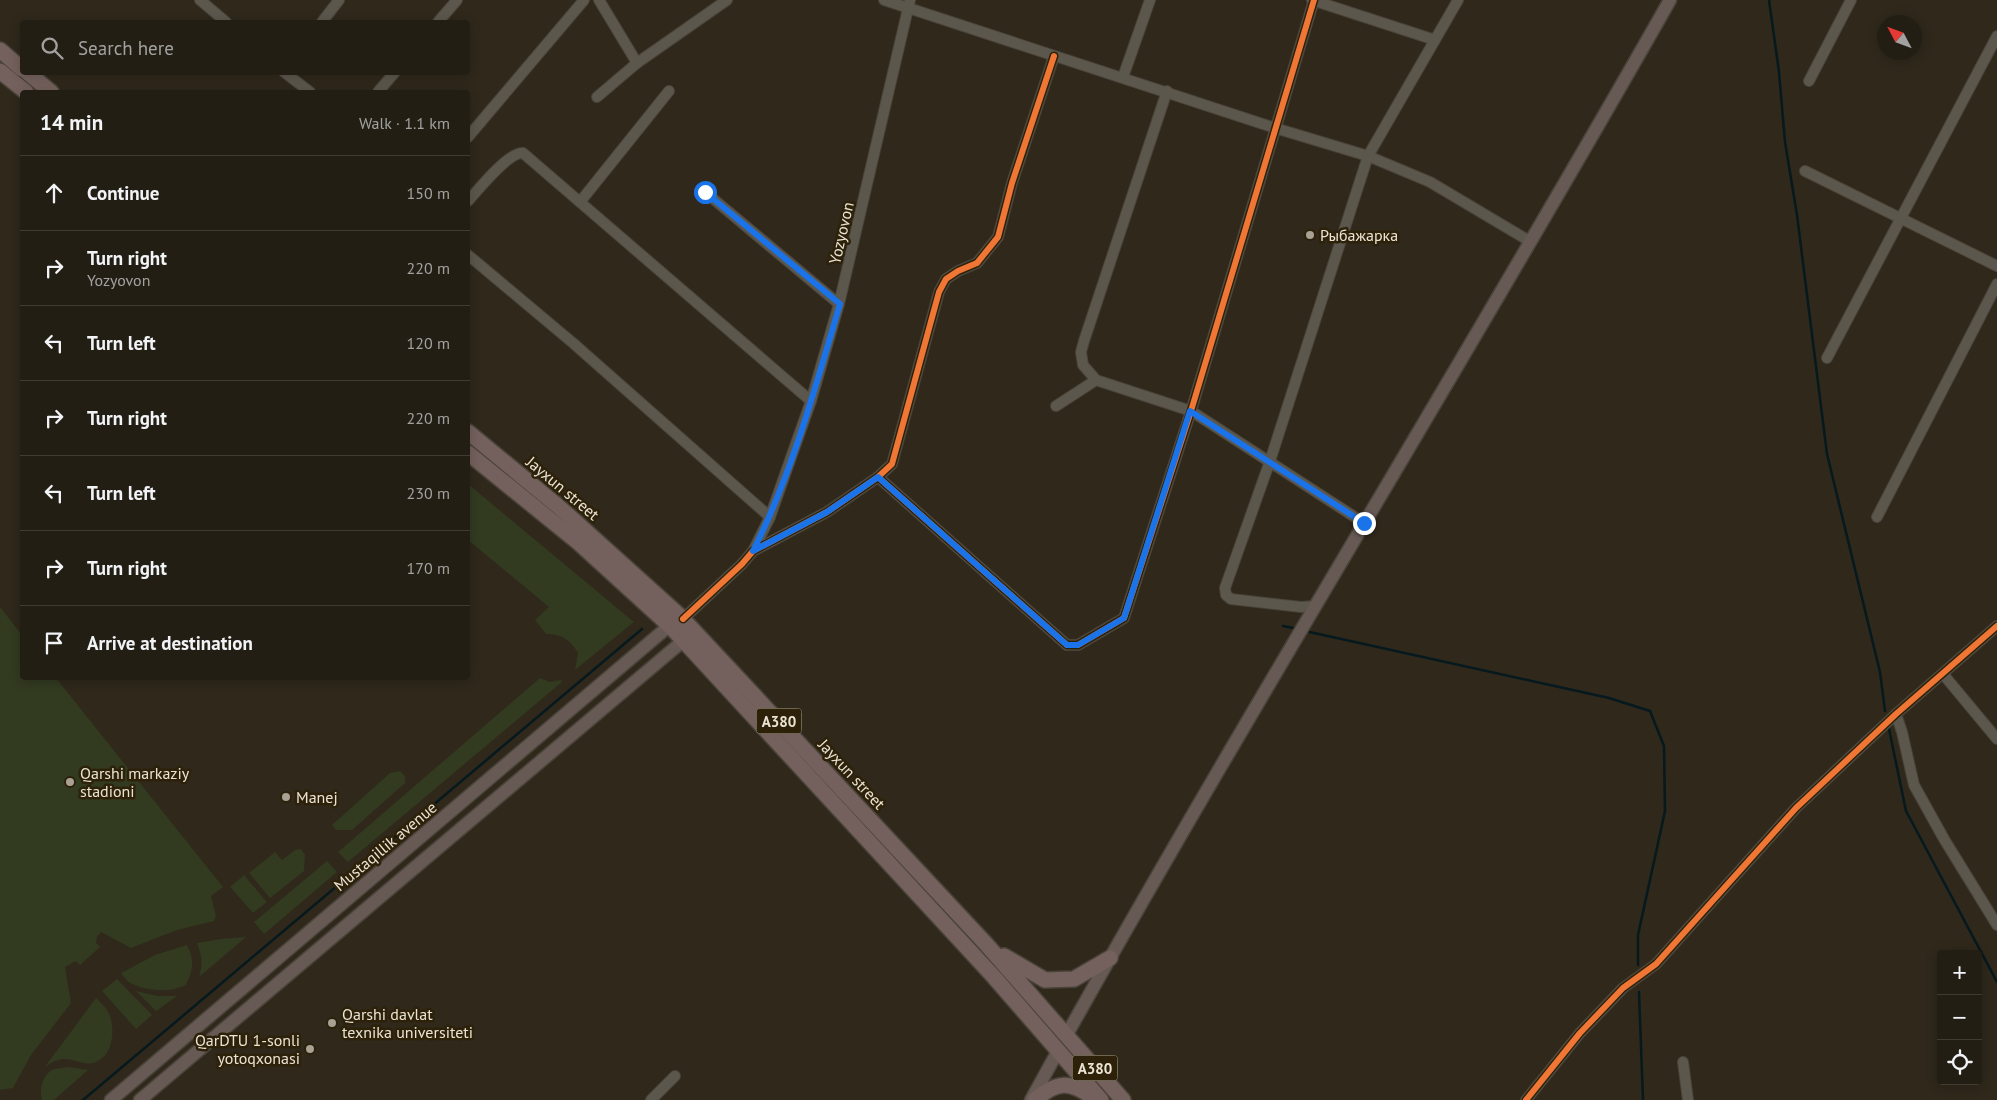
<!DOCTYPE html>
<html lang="en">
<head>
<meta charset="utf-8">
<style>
  :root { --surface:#231e14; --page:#2b271d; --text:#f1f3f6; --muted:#a3a2a0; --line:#403c34 }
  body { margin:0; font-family:"PT Sans",sans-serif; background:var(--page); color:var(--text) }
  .controls { position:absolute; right:15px; bottom:15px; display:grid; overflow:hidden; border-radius:5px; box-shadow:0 2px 12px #0003 }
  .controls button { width:45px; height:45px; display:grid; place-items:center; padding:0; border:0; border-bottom:1px solid var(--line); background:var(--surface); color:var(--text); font:25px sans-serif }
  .compass { position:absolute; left:1877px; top:15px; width:45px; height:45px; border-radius:50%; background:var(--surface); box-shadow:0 2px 12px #0003; rotate:311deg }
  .stop { position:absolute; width:15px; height:15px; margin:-11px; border:4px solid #1a73e8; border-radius:50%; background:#fff }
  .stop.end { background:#1a73e8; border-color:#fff; box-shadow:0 1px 5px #0008 }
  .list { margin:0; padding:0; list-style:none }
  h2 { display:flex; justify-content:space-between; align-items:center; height:65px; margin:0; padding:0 20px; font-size:21px }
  h2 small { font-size:16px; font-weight:400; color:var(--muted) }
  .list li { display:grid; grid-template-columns:32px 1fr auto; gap:15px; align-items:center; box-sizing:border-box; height:75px; padding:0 20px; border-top:1px solid var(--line) }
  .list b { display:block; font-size:19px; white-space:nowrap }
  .list p { margin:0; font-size:16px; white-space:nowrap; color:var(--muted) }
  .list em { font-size:16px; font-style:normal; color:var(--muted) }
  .icon { flex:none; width:28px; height:28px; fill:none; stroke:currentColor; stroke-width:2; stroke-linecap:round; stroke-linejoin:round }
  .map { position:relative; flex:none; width:1997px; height:1100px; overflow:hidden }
  .search { position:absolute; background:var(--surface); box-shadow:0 2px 12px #0003; left:20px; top:20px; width:450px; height:55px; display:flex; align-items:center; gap:12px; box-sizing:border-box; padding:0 18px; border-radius:5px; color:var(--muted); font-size:19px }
  .panel { position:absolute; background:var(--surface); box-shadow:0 2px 12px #0003; left:20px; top:90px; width:450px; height:590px; border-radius:5px }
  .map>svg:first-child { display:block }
  .green { fill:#323a20 }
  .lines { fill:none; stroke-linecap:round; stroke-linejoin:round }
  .stream { stroke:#06191e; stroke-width:2.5 }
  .minor-casing { stroke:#494339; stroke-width:12 }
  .major-casing { stroke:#494339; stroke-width:15 }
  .highway-casing { stroke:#494339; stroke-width:18 }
  .minor { stroke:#5c574d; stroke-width:10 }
  .major { stroke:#675a55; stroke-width:12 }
  .highway { stroke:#74615d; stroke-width:15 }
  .cycleway-casing { stroke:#2d2209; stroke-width:9 }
  .cycleway { stroke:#f07635; stroke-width:6 }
  .route { stroke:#1a73e8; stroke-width:6 }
  .poi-dot { fill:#a9a294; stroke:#2d2209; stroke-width:2 }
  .labels { text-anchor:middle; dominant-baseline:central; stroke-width:5; stroke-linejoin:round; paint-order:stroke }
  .shield { fill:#2d2209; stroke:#b2aa98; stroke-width:1 }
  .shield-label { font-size:15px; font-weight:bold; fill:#ebe4d5 }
  .street-label { font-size:16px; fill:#ebe4d5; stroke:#2d2209 }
  .poi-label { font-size:16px; fill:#ebe4d5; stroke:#2d2209; text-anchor:start }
</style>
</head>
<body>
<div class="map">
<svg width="1997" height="1100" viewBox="0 0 1997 1100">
  <rect width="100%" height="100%" fill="#2f281b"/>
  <g class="green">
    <path d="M468,484L634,622L575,670L578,653C570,640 562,634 546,634L535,620L549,607L468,540Z"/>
    <polygon points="0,607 22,635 22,678 56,678 223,887 211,896 216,916 214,921 177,930 131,948 101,932 97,937 96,943 100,947 80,965 76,961 65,967 71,1003 31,1055 13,1088 0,1090"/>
    <polygon points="540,678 550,682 561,680 562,682 348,862 338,852"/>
    <polygon points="400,771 405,776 405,783 352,830 336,830 332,825 390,773"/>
    <polygon points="301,849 305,855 304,871 270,898 249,873 275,852 282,860 295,850"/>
    <polygon points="327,861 337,872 264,934 254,922"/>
    <polygon points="244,875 267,902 253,913 230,887"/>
    <path d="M246,937L199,977C203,964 202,956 197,943L220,939Z"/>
    <path d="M187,945C195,960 193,970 186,985C170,993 148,991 132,984C127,982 124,977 121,973L155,955Z"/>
    <polygon points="117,979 152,1015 136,1029 102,991"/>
    <polygon points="136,991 158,996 177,996 156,1011"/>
    <path d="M96,998C101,1003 108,1009 110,1016C115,1030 113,1054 98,1061C79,1071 70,1047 44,1068Z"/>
    <path d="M69,1067L88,1070L54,1100H42C39,1090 42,1076 52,1070C56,1068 64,1068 69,1067Z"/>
  </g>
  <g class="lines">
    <g class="stream">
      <polyline points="1769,0 1779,72 1785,142 1797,215 1827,454 1880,672 1885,711"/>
      <polyline points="1283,626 1298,629"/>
      <polyline points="1305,631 1609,698 1650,711 1664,746 1665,811 1638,935 1638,965"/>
      <polyline points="1889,729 1906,811 1997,982"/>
      <polyline points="1639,992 1643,1100"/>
      <polyline points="83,1100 642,629"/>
    </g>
    <defs>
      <g id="minor">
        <polyline points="200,0 226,22"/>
        <polyline points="599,0 637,63"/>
        <polyline points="884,0 1275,128 1368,156 1430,182 1531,242"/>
        <polyline points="1312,0 1435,40"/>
        <polyline points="322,22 339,0"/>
        <polyline points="438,22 457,0"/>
        <polyline points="284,72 310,92"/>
        <polyline points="1123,77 1150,0"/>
        <polyline points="1809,81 1851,0"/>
        <polyline points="1167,91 1084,341 1081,352 1083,365 1096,380 1191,411 1364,523"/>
        <polyline points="378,92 395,72"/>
        <polyline points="597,97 637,63 727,0"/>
        <polyline points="468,137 584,0"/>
        <polyline points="1805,171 1997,266"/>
        <polyline points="705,192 839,304"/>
        <path d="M468,201C478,190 508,152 523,153L811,401"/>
        <polyline points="580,202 669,91"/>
        <polyline points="468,255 573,343 770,517"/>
        <polyline points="1827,358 1997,36"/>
        <polyline points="1056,406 1096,380"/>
        <polyline points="878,477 1067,645 1078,645 1124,618 1191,411 1314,0"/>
        <polyline points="1877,517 1997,284"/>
        <polyline points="753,551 770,517 811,401 839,304 910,0"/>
        <polyline points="1314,606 1301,607 1231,599 1226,595 1225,588 1270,461 1368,156 1458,0"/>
        <polyline points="683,619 742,564 753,551 827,512 878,477 892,464 939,292 946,279 958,271 977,263 998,237 1012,183 1054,56"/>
        <polyline points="1943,674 1997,739"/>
        <polyline points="1896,714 1902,732 1914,785 1944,839 1997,925"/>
        <polyline points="1683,1062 1688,1100"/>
        <polyline points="651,1100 675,1076"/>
        <polyline points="1526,1100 1580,1033 1623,988 1656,964 1796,808 1896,714 1997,626"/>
      </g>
      <g id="major">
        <path d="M1066,1036C1262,687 1473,348 1670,0"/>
        <polyline points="111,1100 676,620"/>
        <polyline points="140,1100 690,635"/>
        <polyline points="1031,1100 1058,1051"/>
      </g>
      <g id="highway">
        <polyline points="0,50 22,69"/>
        <polyline points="0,71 26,92"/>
        <polyline points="27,72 51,92"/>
        <polyline points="468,432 559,507 680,616 986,944 1123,1100"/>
        <polyline points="468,453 579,543 670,626 994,977 1101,1100"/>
        <polyline points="1004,956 1045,980 1074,979 1110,958"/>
        <path d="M1035,1100C1056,1082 1069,1080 1092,1097"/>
      </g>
    </defs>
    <use href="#minor" class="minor-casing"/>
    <use href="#major" class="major-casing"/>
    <use href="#highway" class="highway-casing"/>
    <use href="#minor" class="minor"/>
    <use href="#major" class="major"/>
    <use href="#highway" class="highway"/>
    <defs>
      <g id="cycleway">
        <polyline points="878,477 1067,645 1078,645 1124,618 1191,411 1314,0"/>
        <polyline points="683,619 742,564 753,551 827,512 878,477 892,464 939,292 946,279 958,271 977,263 998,237 1012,183 1054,56"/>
        <polyline points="1526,1100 1580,1033 1623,988 1656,964 1796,808 1896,714 1997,626"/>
      </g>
    </defs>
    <use href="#cycleway" class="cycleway-casing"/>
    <use href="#cycleway" class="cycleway"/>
  </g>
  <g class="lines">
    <path class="route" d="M705,192L840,304C815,388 792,474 753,551L827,512L878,477L1067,645H1078L1124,618L1190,411L1364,523"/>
  </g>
  <g class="poi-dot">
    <circle cx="1310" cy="235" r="5"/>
    <circle cx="70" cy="782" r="5"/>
    <circle cx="286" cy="797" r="5"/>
    <circle cx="332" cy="1023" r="5"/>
    <circle cx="310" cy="1049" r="5"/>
  </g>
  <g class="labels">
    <g class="shield">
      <rect x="756.5" y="708.5" width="45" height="25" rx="4"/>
      <rect x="1072.5" y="1055.5" width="45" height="25" rx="4"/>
    </g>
    <g class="shield-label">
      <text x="779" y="721">A380</text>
      <text x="1095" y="1068">A380</text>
    </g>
    <g class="street-label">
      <text transform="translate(841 233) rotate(-77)">Yozyovon</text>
      <text transform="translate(563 488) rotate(40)">Jayxun street</text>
      <text transform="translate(852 774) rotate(47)">Jayxun street</text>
      <text transform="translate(385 846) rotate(-40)">Mustaqillik avenue</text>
    </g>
    <g class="poi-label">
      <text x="1320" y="235">Рыбажарка</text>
      <text x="80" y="773">Qarshi markaziy<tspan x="80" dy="18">stadioni</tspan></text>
      <text x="296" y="797">Manej</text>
      <text x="342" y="1014">Qarshi davlat<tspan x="342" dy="18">texnika universiteti</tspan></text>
      <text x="300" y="1040" text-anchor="end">QarDTU 1-sonli<tspan x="300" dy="18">yotoqxonasi</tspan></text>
    </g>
  </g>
</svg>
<div class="controls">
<button>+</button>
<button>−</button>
<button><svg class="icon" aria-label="locate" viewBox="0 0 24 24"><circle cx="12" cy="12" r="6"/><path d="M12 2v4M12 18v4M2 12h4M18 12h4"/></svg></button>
</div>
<svg class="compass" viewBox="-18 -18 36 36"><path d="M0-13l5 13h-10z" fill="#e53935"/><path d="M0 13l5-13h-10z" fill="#a3a2a0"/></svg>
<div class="stop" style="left:705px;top:192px"></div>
<div class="stop end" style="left:1364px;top:523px"></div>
<div class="search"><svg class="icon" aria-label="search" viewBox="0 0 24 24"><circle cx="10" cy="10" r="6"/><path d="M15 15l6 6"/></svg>Search here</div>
<section class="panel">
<h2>14 min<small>Walk · 1.1 km</small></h2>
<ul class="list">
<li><svg class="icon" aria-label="ahead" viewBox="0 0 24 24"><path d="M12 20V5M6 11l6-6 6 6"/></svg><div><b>Continue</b></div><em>150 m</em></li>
<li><svg class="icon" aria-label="right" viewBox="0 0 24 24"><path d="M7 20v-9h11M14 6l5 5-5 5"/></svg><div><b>Turn right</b><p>Yozyovon</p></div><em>220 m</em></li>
<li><svg class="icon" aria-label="left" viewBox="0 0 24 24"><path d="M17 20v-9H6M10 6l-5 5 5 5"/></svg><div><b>Turn left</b></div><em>120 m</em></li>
<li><svg class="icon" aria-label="right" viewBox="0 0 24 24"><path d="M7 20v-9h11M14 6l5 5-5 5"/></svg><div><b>Turn right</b></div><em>220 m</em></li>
<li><svg class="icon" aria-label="left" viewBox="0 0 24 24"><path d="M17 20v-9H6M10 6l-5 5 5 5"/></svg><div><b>Turn left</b></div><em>230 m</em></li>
<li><svg class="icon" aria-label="right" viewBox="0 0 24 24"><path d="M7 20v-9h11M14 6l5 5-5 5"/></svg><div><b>Turn right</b></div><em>170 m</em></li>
<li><svg class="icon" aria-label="arrive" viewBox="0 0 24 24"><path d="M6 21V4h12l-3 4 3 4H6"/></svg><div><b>Arrive at destination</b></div></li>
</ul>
</section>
</div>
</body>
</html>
